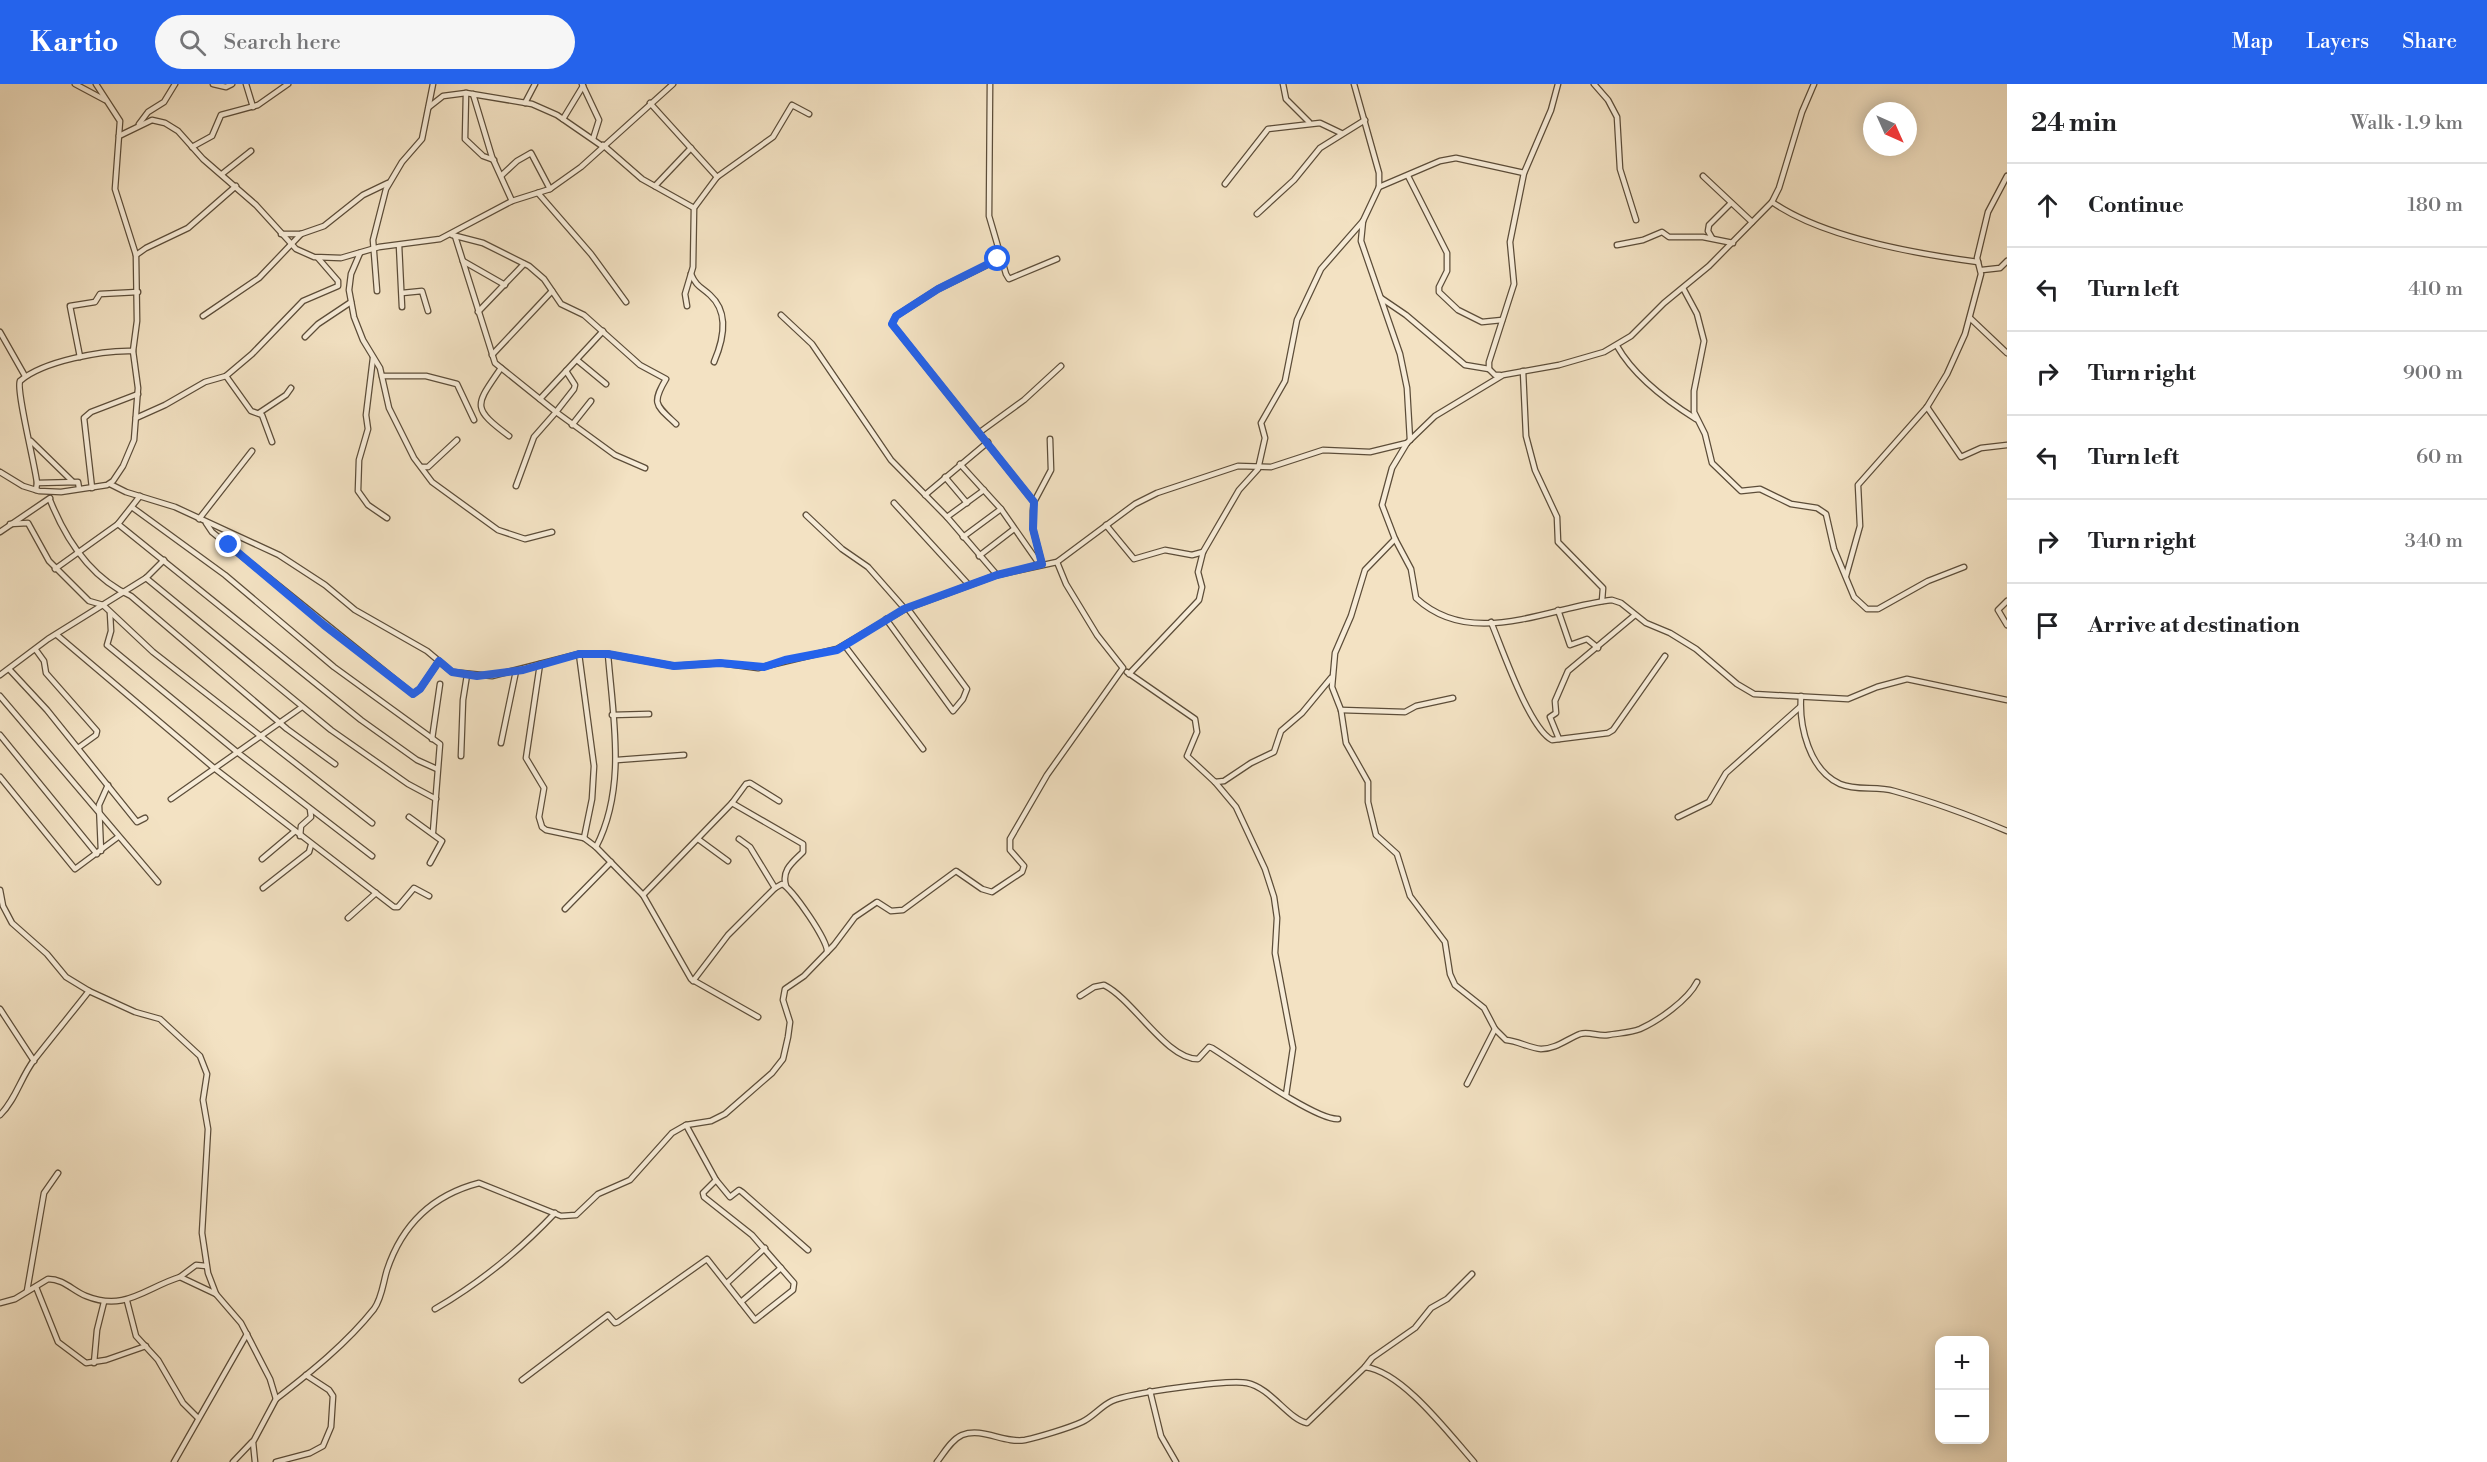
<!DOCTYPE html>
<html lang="en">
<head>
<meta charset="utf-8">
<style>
  :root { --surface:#fff; --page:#f6f6f6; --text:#202124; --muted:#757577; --line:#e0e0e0; --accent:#2563eb }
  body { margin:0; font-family:"Libre Bodoni",serif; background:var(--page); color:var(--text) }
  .controls { position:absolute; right:18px; bottom:18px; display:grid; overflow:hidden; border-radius:12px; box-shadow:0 3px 15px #0003 }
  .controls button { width:54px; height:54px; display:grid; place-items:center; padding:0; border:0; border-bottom:2px solid var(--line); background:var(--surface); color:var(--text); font:30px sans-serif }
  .compass { position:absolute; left:1863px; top:18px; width:54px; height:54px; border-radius:50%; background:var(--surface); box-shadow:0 3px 15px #0003; rotate:135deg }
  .stop { position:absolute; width:18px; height:18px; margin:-14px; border:4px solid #2563eb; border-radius:50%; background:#fff }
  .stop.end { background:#2563eb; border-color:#fff; box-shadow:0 2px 6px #0008 }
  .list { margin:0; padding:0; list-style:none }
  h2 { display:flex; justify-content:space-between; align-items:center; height:78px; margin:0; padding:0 24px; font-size:26px }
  h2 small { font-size:20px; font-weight:400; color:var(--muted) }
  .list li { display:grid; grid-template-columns:39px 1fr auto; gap:18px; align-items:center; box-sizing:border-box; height:84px; padding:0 24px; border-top:2px solid var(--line) }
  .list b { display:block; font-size:22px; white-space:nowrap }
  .list em { font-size:20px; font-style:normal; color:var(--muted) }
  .icon { flex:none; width:33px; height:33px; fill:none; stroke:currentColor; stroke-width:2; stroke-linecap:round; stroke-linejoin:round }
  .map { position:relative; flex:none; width:2007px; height:1378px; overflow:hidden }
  header { display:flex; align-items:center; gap:36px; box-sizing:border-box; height:84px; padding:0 30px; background:var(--accent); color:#fff }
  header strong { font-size:28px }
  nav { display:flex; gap:33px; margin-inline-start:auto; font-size:21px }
  .search { width:420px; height:54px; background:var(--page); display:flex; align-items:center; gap:15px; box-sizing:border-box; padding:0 21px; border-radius:33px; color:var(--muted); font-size:22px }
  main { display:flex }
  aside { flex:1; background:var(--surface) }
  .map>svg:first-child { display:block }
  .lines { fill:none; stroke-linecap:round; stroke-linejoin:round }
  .minor-casing { stroke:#5c4d39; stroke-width:7 }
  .minor { stroke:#f7ecd8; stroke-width:4.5 }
  .route { stroke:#2563eb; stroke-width:8 }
</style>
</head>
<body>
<header>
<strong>Kartio</strong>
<div class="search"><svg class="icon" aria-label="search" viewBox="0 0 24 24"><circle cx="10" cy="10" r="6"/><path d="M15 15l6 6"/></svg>Search here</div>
<nav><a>Map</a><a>Layers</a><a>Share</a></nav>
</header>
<main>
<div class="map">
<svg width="2007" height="1378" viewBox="0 0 2007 1378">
  <rect width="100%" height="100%" fill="#f3e2c3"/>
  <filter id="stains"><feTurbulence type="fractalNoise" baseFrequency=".00333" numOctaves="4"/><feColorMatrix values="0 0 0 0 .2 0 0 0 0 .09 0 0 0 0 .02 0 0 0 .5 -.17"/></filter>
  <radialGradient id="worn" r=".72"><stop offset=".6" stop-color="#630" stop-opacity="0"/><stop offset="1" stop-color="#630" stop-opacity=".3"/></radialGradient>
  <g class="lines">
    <defs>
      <g id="minor">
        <polyline points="75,0 105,16"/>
        <polyline points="213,0 226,3 232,0"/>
        <polyline points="246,0 253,23"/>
        <polyline points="582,0 599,36 593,55"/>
        <polyline points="990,0 989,132 1006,190 1009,195 1057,175"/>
        <polyline points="1283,0 1286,15 1309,38"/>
        <polyline points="1354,0 1379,89 1379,103 1363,137 1361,157 1400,270 1407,304 1410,356"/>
        <polyline points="1594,0 1608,16 1617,33 1620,85 1636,136"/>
        <path d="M1814,0L1802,28L1779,104L1772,118L1709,182L1664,219L1631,252L1604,268L1559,281L1503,291L1435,332L1407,359L1392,384L1382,421L1395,455L1411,485L1416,514C1472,566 1549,523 1612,516L1621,519L1646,539L1670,549L1696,565L1737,600L1754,610L1848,615L1877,603L1907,595L2007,616"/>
        <polyline points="466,9 465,55 483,72 494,76"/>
        <polyline points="473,10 492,73 512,117"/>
        <polyline points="525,19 535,0"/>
        <polyline points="650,19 717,93"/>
        <polyline points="429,23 443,12 466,9 532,20 557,31 602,62"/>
        <polyline points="563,35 583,2"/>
        <polyline points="139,40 148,28 164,18 175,0"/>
        <polyline points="119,52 152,36 165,39 178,47 203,75 256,121 296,165 314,173 341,174 379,163 440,155 512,117 550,105 581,83 673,0"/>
        <polyline points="603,61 642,95 694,124"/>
        <polyline points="192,63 212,52 221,31 258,21 288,0"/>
        <polyline points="222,90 251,67"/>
        <polyline points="502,91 517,77 531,69 550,105"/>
        <polyline points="1408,92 1447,169 1447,187 1439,203 1439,208 1458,226 1482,238 1502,236"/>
        <polyline points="1703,92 1752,138"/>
        <polyline points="1225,100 1268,45 1320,39 1341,49"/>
        <polyline points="655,102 691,64"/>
        <polyline points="1379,103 1440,77 1456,74 1524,89"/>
        <polyline points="538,109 591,170 626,218"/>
        <path d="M1772,118C1822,153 1917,170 1978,178"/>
        <polyline points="1257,130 1294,96 1320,64 1365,36"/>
        <polyline points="281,150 301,150 324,142 363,111 388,99"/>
        <path d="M452,151L483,159L529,182L544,195L561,220L584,231L640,281L666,295C651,320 656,321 676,340"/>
        <polyline points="455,152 495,279 556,328 534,353 516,402"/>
        <polyline points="1712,154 1708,147 1709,141 1731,119"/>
        <polyline points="399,161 402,223"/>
        <polyline points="1617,161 1643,156 1662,148 1669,153 1703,153 1733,159"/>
        <polyline points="360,169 351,190 349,206 354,233 363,256 380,284 389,324 414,374 432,398 498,446 525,455 552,448"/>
        <polyline points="136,171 146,164 188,144 236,102"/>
        <polyline points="1001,174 938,205 896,232 892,240 1034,418"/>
        <polyline points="463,177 505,201"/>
        <polyline points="1982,186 2000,184 2007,177"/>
        <path d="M691,190C696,202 701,203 710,211C730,229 723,257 714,278"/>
        <polyline points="1683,204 1697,230 1704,257 1694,307 1694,328 1705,350 1712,379 1741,407 1760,405 1791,420 1817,424 1826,430 1834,465 1854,513 1867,525 1878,525 1928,497 1964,483"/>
        <polyline points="377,207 373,156 386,105 402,78 422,55 433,0"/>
        <polyline points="402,209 422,207 428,227"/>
        <polyline points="1381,214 1406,231 1465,281 1489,285"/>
        <polyline points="687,222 685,210 693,183 694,124 717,93 773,53 792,21 809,30"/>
        <polyline points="478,228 524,180"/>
        <polyline points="781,231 812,260 891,376 947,433 997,491"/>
        <polyline points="203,232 259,194 301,150"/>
        <polyline points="1970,234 2007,269"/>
        <polyline points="603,247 566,287 575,301 574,305 556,328 615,371 645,384"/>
        <polyline points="0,248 25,292"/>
        <polyline points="305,253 318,240 351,218"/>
        <path d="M1617,262C1634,292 1667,317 1696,335"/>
        <polyline points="492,271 552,207"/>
        <polyline points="80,273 70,222 95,218 100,210 138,208"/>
        <polyline points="373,274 366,331 368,345 359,376 358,407 368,421 387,434"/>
        <polyline points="577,276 606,300"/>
        <path d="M501,284C476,321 470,323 509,352"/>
        <polyline points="1523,287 1526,352 1535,386 1557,433 1558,458 1603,504 1602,517"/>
        <polyline points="1500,291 1495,291 1489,285 1489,278 1514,200 1510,158 1524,89 1551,26 1558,0"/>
        <polyline points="226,292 251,327 262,331 272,358"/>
        <polyline points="382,292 426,292 457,300 474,336"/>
        <polyline points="540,315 566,287"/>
        <polyline points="1927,323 1961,373 1981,364 2007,361"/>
        <polyline points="259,329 286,311 291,304"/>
        <polyline points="136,334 165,321 205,298 226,292 252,270 303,217 338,202 338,197 318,174"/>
        <polyline points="572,341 591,317"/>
        <polyline points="980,348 1024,316 1061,282"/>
        <polyline points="31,357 72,397"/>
        <polyline points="960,380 1001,425 1040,481"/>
        <polyline points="422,383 428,383 457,356"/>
        <polyline points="0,388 23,402 39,407 61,408 107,401 113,397 123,382 134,356 138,304 133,267 137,237 136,171 115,105 120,37 96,0"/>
        <polyline points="945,393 967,419"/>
        <polyline points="37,399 78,398 79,404"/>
        <polyline points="110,400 126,408 175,423 279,471 325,501 355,526 427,567 452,588 492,592 579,570 608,570 674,582 720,579 758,584 837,565 905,525 997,491 1057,478 1135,420 1157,409 1238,382 1271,383 1323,366 1370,368 1407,359"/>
        <polyline points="92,404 84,334 91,328 138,310"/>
        <path d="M36,406L37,399C35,381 16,306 20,297C43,277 103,266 133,267"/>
        <polyline points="925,411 988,358"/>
        <path d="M50,416C66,456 91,494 131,512L287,645L335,680"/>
        <polyline points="894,419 969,501"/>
        <polyline points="133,424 225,491 334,583 440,660 433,748"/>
        <polyline points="806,431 842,465 868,483 905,525"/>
        <polyline points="947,433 984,406"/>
        <polyline points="199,435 252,367"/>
        <polyline points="206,439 212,448 413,610 420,605 439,577"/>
        <polyline points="10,440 28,439 49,477 89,517 103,521 153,568 372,739"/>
        <polyline points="118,440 361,636 417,676 437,685"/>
        <polyline points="1106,441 1134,475 1165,466 1192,471 1203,468"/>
        <polyline points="0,448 50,414"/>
        <polyline points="963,453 1001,425"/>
        <polyline points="1395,455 1365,486 1351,532 1335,569 1332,603 1341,626 1346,659 1368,698 1368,718 1376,751 1397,770 1410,812 1445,858 1450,890 1455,901 1484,924 1495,945 1467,1000"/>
        <polyline points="979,472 1014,445"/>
        <polyline points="1042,480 1033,445 1033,427 1034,418 1051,386 1050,355"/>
        <polyline points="55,485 118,440 140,412"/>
        <polyline points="1846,492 1860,442 1858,401 1927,323 1947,290 1965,250 1981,190 1977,174 1988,128 2007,92"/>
        <polyline points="146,494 331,646 408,700 436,715"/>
        <polyline points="2007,517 1998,526 2007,541"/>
        <polyline points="1558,526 1570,561 1587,555 1598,564"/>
        <polyline points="110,529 111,547 107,561 237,668 372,772"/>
        <polyline points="886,535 953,627 963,615 967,605 908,525"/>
        <path d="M1491,538C1502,564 1529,644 1552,656L1608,649L1613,646L1665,572"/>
        <polyline points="57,551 214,684 394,823 398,823 414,804 429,812"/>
        <polyline points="845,562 923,665"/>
        <polyline points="36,566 44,577 46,589 97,647 96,651 78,664"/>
        <polyline points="579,570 594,682 592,715 584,754"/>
        <polyline points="540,580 526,674 544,704 539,733 542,743 546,746 584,754 596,763 643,811 691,895 758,933"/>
        <polyline points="9,585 47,626 137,738 145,734"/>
        <polyline points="1127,588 1195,635 1197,648 1187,672 1215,698 1224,697 1251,679 1274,668 1281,647 1302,629 1331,594"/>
        <polyline points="1129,590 1199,516 1202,503 1198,488 1203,468 1239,406 1258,385 1265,354 1261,339 1285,297 1297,236 1321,185 1363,137"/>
        <polyline points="0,591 48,555 146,494 164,476"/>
        <polyline points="0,612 158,798"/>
        <path d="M1801,612C1799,642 1809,686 1840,700C1856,707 1877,702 1894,707C1934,718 1969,731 2007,747"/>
        <polyline points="1341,626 1405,628 1416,622 1453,614"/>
        <polyline points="612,631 649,630"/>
        <polyline points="0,651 97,770"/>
        <polyline points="432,655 440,600"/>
        <polyline points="1559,655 1550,633 1556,629 1555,617 1568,587 1635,531"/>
        <polyline points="501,659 516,587"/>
        <polyline points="461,672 463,616 467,591"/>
        <polyline points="617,676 684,671"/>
        <polyline points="0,693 75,785 118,753"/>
        <polyline points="1215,698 1236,723 1265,785 1274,813 1277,834 1275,869 1293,964 1286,1011"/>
        <polyline points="171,715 302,623"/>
        <path d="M732,719L803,760V768C793,778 781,786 786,802"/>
        <polyline points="409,733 442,757 430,779"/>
        <polyline points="1678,733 1709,718 1726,689 1800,623"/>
        <polyline points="300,752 301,742 311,733 310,725"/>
        <polyline points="698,755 728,777"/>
        <polyline points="739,755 750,763 775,804"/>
        <path d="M596,763C627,703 613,634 608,570"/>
        <polyline points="101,767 99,721 108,701"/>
        <polyline points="262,775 294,748"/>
        <polyline points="263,804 309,768 311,761"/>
        <polyline points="0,806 3,822 12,839 47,870 66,893 89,907 135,928 160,935 200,972 207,990 203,1016 208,1045 202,1149 208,1189 216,1210 241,1239 270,1295 276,1315 253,1358 255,1378"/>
        <polyline points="643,811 732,719 746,700 750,699 779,717"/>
        <polyline points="565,825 611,778"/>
        <polyline points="348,834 376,809"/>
        <path d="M693,897L728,851L775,804L782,800C792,804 829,858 827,868"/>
        <path d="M1080,912L1094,903L1104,901C1134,916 1166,975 1198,975L1209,963L1212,964C1236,979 1315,1036 1338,1035"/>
        <polyline points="0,925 34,977"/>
        <path d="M1495,945L1506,956C1518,957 1529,964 1541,965C1556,965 1567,955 1580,950C1589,947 1599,953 1608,951C1618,949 1630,949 1640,945C1658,937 1688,916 1697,898"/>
        <path d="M0,1031C15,1017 21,993 34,976C52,953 71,930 89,907"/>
        <polyline points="686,1041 716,1096 730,1113 739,1106 742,1108 808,1166"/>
        <polyline points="180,1193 196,1181 206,1182"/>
        <polyline points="727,1199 765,1164"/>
        <polyline points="36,1203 58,1258 86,1279 106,1276 146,1262"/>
        <polyline points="27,1207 44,1109 58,1089"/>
        <polyline points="127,1217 136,1252 158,1276 183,1319 198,1334"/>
        <polyline points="741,1218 781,1184"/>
        <path d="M0,1219L15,1215L48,1195C64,1195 73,1207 86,1212C125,1228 145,1204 180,1193L216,1210"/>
        <path d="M435,1225C480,1199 519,1167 555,1129"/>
        <polyline points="94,1279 97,1246 104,1218"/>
        <polyline points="1365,1283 1372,1274 1415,1244 1431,1224 1447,1215 1472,1190"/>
        <polyline points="522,1296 608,1231 615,1239 618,1238 707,1175 755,1236 793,1206 794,1199 752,1151 704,1113 703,1109 716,1096"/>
        <polyline points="1150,1307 1161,1352 1176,1378"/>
        <path d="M276,1315C311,1288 347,1259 374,1225C382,1214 383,1199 387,1186C402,1141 433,1111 479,1099L561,1132L576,1131L598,1110L630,1096L672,1049L686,1041L711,1037L725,1030L772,989L783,975L788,953L790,938L783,916L785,905L804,892L834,861L855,833L877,818L891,827L903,826L956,787L982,805L992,808L1022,788L1024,782L1010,766V755L1047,691L1123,584L1097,551L1066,500L1057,478"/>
        <polyline points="174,1378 247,1250"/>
        <polyline points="233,1378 252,1358"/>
        <polyline points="276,1378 310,1369 323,1362 331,1343 333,1312 329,1306 306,1291"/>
        <path d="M937,1378C944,1369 951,1356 962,1351C983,1343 1004,1360 1025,1356C1039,1353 1069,1344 1082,1338C1093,1333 1101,1322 1112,1317C1129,1309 1230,1295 1247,1299C1271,1304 1288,1335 1307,1339L1365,1283C1403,1288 1449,1350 1474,1378"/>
      </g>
    </defs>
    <use href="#minor" class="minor-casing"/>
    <use href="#minor" class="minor"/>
  </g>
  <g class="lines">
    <polyline class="route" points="229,461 324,541 413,610 420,605 439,577 452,588 477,592 523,586 579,570 608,570 674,582 720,579 764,583 785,576 837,566 904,525 997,491 1042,480 1033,445 1034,418 892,240 896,232 938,205 998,175"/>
  </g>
  <rect width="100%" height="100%" filter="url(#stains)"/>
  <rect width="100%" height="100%" fill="url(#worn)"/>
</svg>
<div class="controls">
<button>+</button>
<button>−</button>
</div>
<svg class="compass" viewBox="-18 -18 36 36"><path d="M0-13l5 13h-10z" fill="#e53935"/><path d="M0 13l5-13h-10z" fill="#757577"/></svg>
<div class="stop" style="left:998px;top:175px"></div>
<div class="stop end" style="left:229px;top:461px"></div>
</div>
<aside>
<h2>24 min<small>Walk · 1.9 km</small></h2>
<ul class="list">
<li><svg class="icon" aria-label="ahead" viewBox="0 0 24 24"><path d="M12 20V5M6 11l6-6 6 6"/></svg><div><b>Continue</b></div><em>180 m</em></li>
<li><svg class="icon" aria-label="left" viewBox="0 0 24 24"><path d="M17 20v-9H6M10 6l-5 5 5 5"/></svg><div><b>Turn left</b></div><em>410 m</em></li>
<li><svg class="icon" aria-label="right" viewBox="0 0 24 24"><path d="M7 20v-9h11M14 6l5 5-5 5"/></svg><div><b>Turn right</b></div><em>900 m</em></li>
<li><svg class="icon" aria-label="left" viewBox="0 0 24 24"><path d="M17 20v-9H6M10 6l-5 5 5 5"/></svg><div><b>Turn left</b></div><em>60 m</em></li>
<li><svg class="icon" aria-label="right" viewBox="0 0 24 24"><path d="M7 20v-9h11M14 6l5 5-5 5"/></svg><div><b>Turn right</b></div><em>340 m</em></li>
<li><svg class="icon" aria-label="arrive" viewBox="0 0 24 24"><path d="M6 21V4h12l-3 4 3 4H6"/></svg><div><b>Arrive at destination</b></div></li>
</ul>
</aside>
</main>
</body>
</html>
